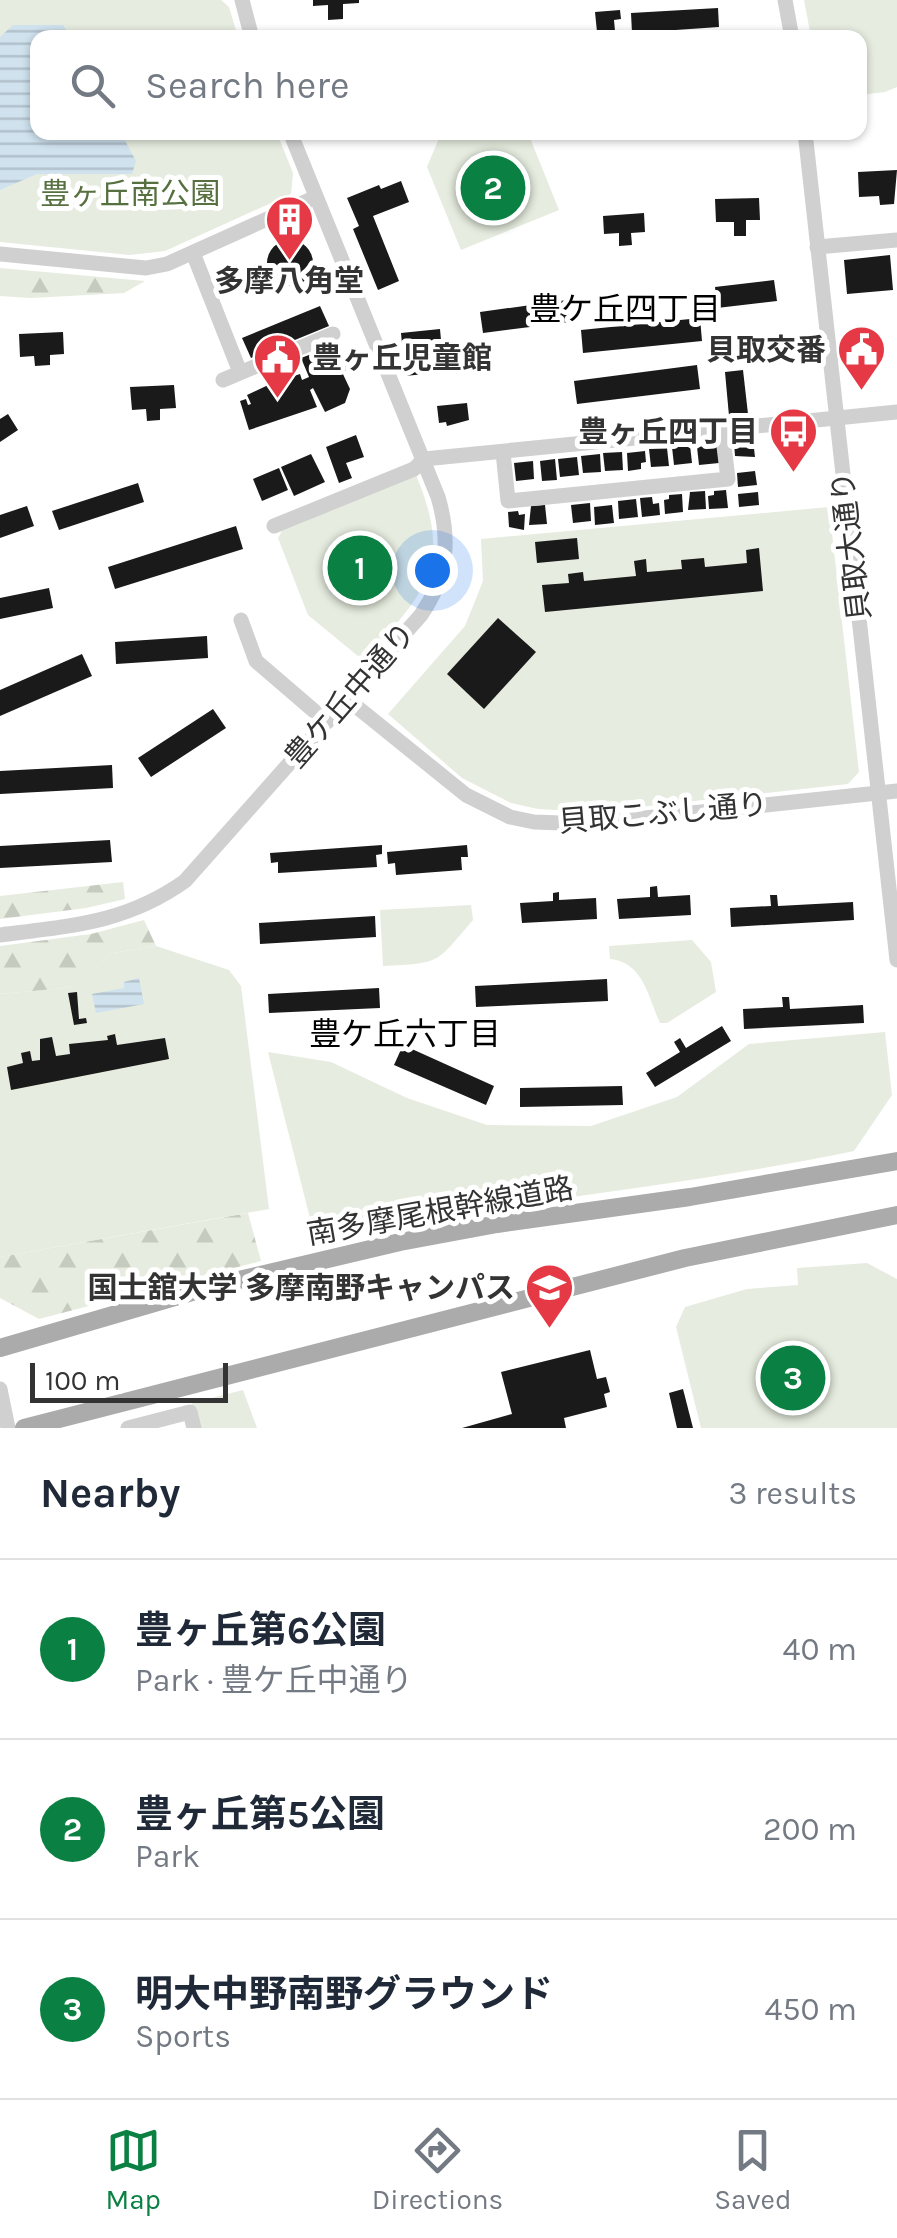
<!DOCTYPE html>
<html lang="en">
<head>
<meta charset="utf-8">
<style>
  :root { --surface:#fff; --page:#f2f2f3; --text:#1f2937; --muted:#747a83; --line:#e0e1e3; --accent:#0b8043 }
  body { margin:0; font-family:Karla,"Noto Sans JP",sans-serif; background:var(--page); color:var(--text) }
  .scale { position:absolute; left:30px; bottom:25px; width:198px; box-sizing:border-box; padding-left:10px; border:5px solid #333; border-top:0; font-size:28px; line-height:35px; white-space:nowrap; color:#333; -webkit-text-stroke:8px #fff; paint-order:stroke }
  .you { position:absolute; left:432px; top:570px; width:35px; height:35px; margin:-25px; border:8px solid #fff; border-radius:50%; background:#1a73e8; box-shadow:0 0 0 15px #1a73e833 }
  .badge { display:grid; place-items:center; width:65px; height:65px; border-radius:50%; background:var(--accent); color:#fff; font-size:32px; font-weight:700 }
  .pin { position:absolute; translate:-50% -50%; border:5px solid #fff; box-shadow:0 2px 10px #0006 }
  .list { margin:0; padding:0; list-style:none }
  h2 { display:flex; justify-content:space-between; align-items:center; height:130px; margin:0; padding:0 40px; font-size:42px }
  h2 small { font-size:32px; font-weight:400; color:var(--muted) }
  .list li { display:grid; grid-template-columns:65px 1fr auto; gap:30px; align-items:center; box-sizing:border-box; height:180px; padding:0 40px; border-top:2px solid var(--line) }
  .list b { display:block; font-size:38px; white-space:nowrap }
  .list p { margin:0; font-size:32px; white-space:nowrap; color:var(--muted) }
  .list em { font-size:32px; font-style:normal; color:var(--muted) }
  .icon { flex:none; width:55px; height:55px; fill:none; stroke:currentColor; stroke-width:2; stroke-linecap:round; stroke-linejoin:round }
  .map { position:relative; flex:none; width:897px; height:1428px; overflow:hidden }
  .search { position:absolute; background:var(--surface); box-shadow:0 2px 8px #0004; left:30px; right:30px; top:30px; height:110px; display:flex; align-items:center; gap:25px; box-sizing:border-box; padding:0 35px; border-radius:20px; color:var(--muted); font-size:38px }
  .sheet { height:670px; background:var(--surface) }
  nav { display:flex; justify-content:space-around; align-items:center; box-sizing:border-box; height:140px; border-top:2px solid var(--line); background:var(--surface); font-size:28px; color:var(--muted) }
  nav a { display:grid; justify-items:center; gap:5px }
  nav .on { color:var(--accent) }
  .map>svg:first-child { display:block }
  .green { fill:#e6ecdf }
  .forest { fill:url(#forest-firs) }
  .water { fill:url(#water-rules) }
  .building { fill:#1a1a1a }
  .lines { fill:none; stroke-linecap:round; stroke-linejoin:round }
  .minor { stroke:#d0d0d0; stroke-width:15 }
  .major { stroke:#ababab; stroke-width:18 }
  .labels { text-anchor:middle; dominant-baseline:central; stroke-width:10; stroke-linejoin:round; paint-order:stroke }
  .park-label { font-size:30px; fill:#56703f; stroke:#fff }
  .poi-label { font-size:30px; font-weight:bold; fill:#333; stroke:#fff; text-anchor:end }
  .street-label { font-size:30px; fill:#333; stroke:#fff }
  .neighbourhood-label { font-size:32px; fill:#000; stroke:#fff }
</style>
</head>
<body>
<div class="map">
<svg width="897" height="1428" viewBox="0 0 897 1428">
  <defs>
    <pattern id="forest-firs" width="22" height="20" patternUnits="userSpaceOnUse" patternTransform="scale(2.5)"><rect width="22" height="20" fill="#e6ecdf"/><path d="M5 1l3.5 6h-7zM16 11l3.5 6h-7z" fill="#c6cbc0"/></pattern>
    <pattern id="water-rules" width="6" height="5" patternUnits="userSpaceOnUse" patternTransform="scale(2.5)"><rect width="6" height="5" fill="#cfe2ee"/><path d="M0 2.5h6" fill="none" stroke="#b2c2cd"/></pattern>
  </defs>
  <rect width="100%" height="100%" fill="#fff"/>
  <g class="green">
    <polygon points="0,0 221,0 229,7 238,37 38,38 38,132 277,133 293,173 291,194 165,251 130,255 0,242"/>
    <polygon points="804,0 897,0 897,87 885,92 860,95 860,38 811,37"/>
    <polygon points="453,133 528,133 559,210 461,250 427,167 439,138"/>
    <path d="M416,475C455,568 423,593 364,661L308,615L278,538L282,531Z"/>
    <polygon points="829,507 859,772 848,784 594,812 538,809 511,803 462,778 388,714 465,626 483,581 481,539"/>
    <path d="M471,905L473,920C435,964 442,963 383,966L380,910Z"/>
    <path d="M692,940L711,962L716,992L667,1023H660C648,996 643,962 610,959L609,946Z"/>
    <polygon points="156,946 229,970 241,986 269,1209 0,1257 0,994 75,987 112,953"/>
    <path d="M885,1032L892,1095L854,1151C676,1188 493,1203 315,1238L268,1052L331,1062L407,1098L487,1125L591,1126L677,1097L749,1044Z"/>
    <polygon points="867,1263 897,1279 897,1428 701,1428 676,1327 685,1307 747,1289 798,1285 797,1268"/>
    <polygon points="243,1390 257,1428 198,1428 192,1403"/>
  </g>
  <g class="forest">
    <polygon points="0,268 145,281 124,293 31,298 0,296"/>
    <polygon points="123,882 125,899 86,908 0,919 0,896"/>
    <polygon points="144,920 156,946 112,953 76,987 0,994 0,946 91,934"/>
    <polygon points="248,1213 261,1261 39,1319 0,1298 0,1257"/>
  </g>
  <g class="water">
    <polygon points="13,25 63,25 72,37 38,38 38,132 121,133 136,161 132,174 37,174 0,190 0,37"/>
    <polygon points="139,978 144,1004 96,1013 92,994 124,988 124,982"/>
  </g>
  <g class="building">
    <polygon points="313,0 359,0 359,3 343,4 343,19 328,20 328,5 313,6"/>
    <polygon points="718,8 719,27 632,33 631,13"/>
    <polygon points="620,10 621,19 614,20 615,31 597,32 595,12"/>
    <polygon points="897,170 894,204 880,205 879,196 859,197 858,172"/>
    <polygon points="401,181 409,202 373,216 399,281 378,290 353,229 359,226 347,198 379,185 381,189"/>
    <polygon points="759,198 760,220 746,220 746,236 734,236 734,222 716,222 715,199"/>
    <polygon points="644,213 645,232 631,233 632,245 619,246 619,233 604,234 603,216"/>
    <circle cx="290" cy="263" r="23"/>
    <polygon points="890,255 893,290 847,294 844,260"/>
    <polygon points="774,280 777,301 717,308 715,287"/>
    <polygon points="567,300 570,322 483,333 480,312"/>
    <polygon points="320,306 329,326 251,358 242,338"/>
    <polygon points="700,318 702,341 583,353 581,330"/>
    <polygon points="440,329 444,372 405,376 401,333"/>
    <polygon points="63,332 64,354 50,355 50,365 35,366 34,356 20,357 19,334"/>
    <polygon points="330,347 337,362 346,362 348,370 342,372 350,389 345,403 325,412 313,388 310,390 317,407 249,430 240,401 246,399 248,405 251,404 247,395 281,379 286,380 280,373 288,370 291,377 300,374 302,380 309,377 301,358"/>
    <polygon points="697,365 700,389 577,404 574,381"/>
    <polygon points="743,370 748,414 729,416 725,372"/>
    <polygon points="174,385 176,408 160,409 160,420 147,421 146,409 132,410 130,387"/>
    <polygon points="467,403 469,420 447,426 446,422 439,423 437,406"/>
    <polygon points="8,414 18,430 0,442 0,419"/>
    <polygon points="356,435 364,457 346,463 352,478 339,483 326,447"/>
    <polygon points="753,440 755,457 735,456 734,442"/>
    <polygon points="690,445 692,463 674,465 672,447"/>
    <polygon points="717,445 719,463 699,465 697,447"/>
    <polygon points="667,448 669,466 651,467 649,449"/>
    <polygon points="645,451 646,462 641,463 641,469 628,471 627,453"/>
    <polygon points="622,452 623,470 605,471 603,453"/>
    <polygon points="311,454 325,482 294,496 281,467"/>
    <polygon points="600,454 601,472 583,473 581,456"/>
    <polygon points="577,457 579,475 560,477 558,459"/>
    <polygon points="555,459 557,480 542,481 540,461"/>
    <polygon points="533,461 534,479 516,481 514,463"/>
    <polygon points="279,468 288,490 262,501 253,479"/>
    <polygon points="755,471 757,485 738,487 737,473"/>
    <polygon points="138,483 144,502 59,530 52,511"/>
    <polygon points="726,490 728,508 709,509 708,496 714,495 714,491"/>
    <polygon points="705,491 706,509 688,510 690,492"/>
    <polygon points="758,492 759,505 739,507 738,494"/>
    <polygon points="682,494 683,512 665,514 664,500 669,499 669,495"/>
    <polygon points="652,497 653,504 659,503 660,515 642,517 640,498"/>
    <polygon points="636,499 638,517 619,519 618,501"/>
    <polygon points="590,503 591,521 573,523 571,505"/>
    <polygon points="545,505 547,524 529,525 531,506"/>
    <polygon points="612,505 614,523 595,525 594,507"/>
    <polygon points="27,506 34,526 0,538 0,515"/>
    <polygon points="518,511 519,515 525,514 524,530 509,527 508,512"/>
    <polygon points="236,526 243,549 115,589 108,567"/>
    <polygon points="577,538 579,559 537,563 535,542"/>
    <polygon points="759,548 763,591 545,612 542,585 569,583 568,574 583,572 584,581 636,576 634,561 646,559 647,572 682,569 681,560 704,558 705,567 747,563 746,550"/>
    <polygon points="49,588 53,608 0,619 0,598"/>
    <polygon points="498,618 536,652 484,709 447,674"/>
    <polygon points="207,636 208,658 116,664 115,642"/>
    <polygon points="82,654 92,676 0,716 0,690"/>
    <polygon points="213,709 226,728 151,777 138,758"/>
    <polygon points="112,765 113,788 0,794 0,771"/>
    <polygon points="110,840 112,862 0,868 0,846"/>
    <polygon points="382,845 382,854 376,855 377,867 278,873 278,862 271,863 270,853"/>
    <polygon points="467,845 468,857 461,857 462,870 396,875 395,863 388,864 387,852"/>
    <polygon points="657,886 658,897 690,895 691,915 619,919 617,899 650,897 650,887"/>
    <polygon points="559,892 559,900 596,898 597,919 522,923 520,903 553,901 553,893"/>
    <polygon points="770,895 777,895 778,906 853,902 854,920 731,927 730,908 771,906"/>
    <polygon points="375,916 376,937 260,944 259,923"/>
    <polygon points="607,979 608,1001 476,1007 475,986"/>
    <polygon points="379,988 380,1008 269,1013 268,994"/>
    <polygon points="77,992 79,1019 86,1018 87,1023 74,1025 68,993"/>
    <polygon points="782,997 789,997 790,1009 863,1005 864,1023 744,1029 743,1009 783,1007"/>
    <polygon points="722,1026 731,1041 655,1087 646,1073 680,1052 674,1042 680,1038 686,1048"/>
    <polygon points="115,1034 117,1045 165,1038 169,1059 11,1090 7,1067 23,1063 21,1053 30,1051 32,1061 40,1060 40,1039 52,1037 56,1056 70,1054 69,1044 108,1040 107,1036"/>
    <polygon points="403,1045 494,1086 486,1105 394,1065"/>
    <polygon points="622,1086 623,1105 520,1107 520,1088"/>
    <polygon points="590,1350 597,1379 606,1377 610,1392 604,1394 607,1407 564,1418 566,1428 462,1428 512,1414 501,1372"/>
    <polygon points="683,1389 693,1428 677,1428 669,1393"/>
  </g>
  <g class="lines">
    <g class="minor">
      <polyline points="242,0 252,38"/>
      <polyline points="785,0 792,38"/>
      <polyline points="805,132 897,960"/>
      <polyline points="817,247 897,240"/>
      <polyline points="193,253 240,372"/>
      <polyline points="0,254 146,268 167,264 316,197"/>
      <polyline points="223,380 333,334"/>
      <polyline points="503,452 508,501 728,479 722,430"/>
      <polyline points="274,526 414,469 424,459 897,412"/>
      <polyline points="241,620 256,661 327,722"/>
      <polyline points="347,699 466,795 510,817 534,822 588,824 897,791"/>
      <path d="M0,935C71,926 126,923 185,881L421,615C447,577 451,541 438,497L290,132"/>
      <polyline points="0,1389 8,1428"/>
      <polyline points="128,1428 190,1412 194,1428"/>
    </g>
    <g class="major">
      <polyline points="0,1348 209,1287 400,1242 497,1224 690,1197 897,1161"/>
      <polyline points="24,1428 685,1258 897,1215"/>
    </g>
  </g>
  <defs>
    <symbol id="building-pin" viewBox="-11 -11 22 30"><path d="M0 17L-7.5 6A9.5 9.5 0 1 1 7.5 6Z" fill="#e63946" stroke="#fff"/><path d="M-4-6H4V6H1V3H-1V6H-4ZM-2.5-4.3h1.7v1.8h-1.7ZM.8-4.3h1.7v1.8H.8ZM-2.5-1h1.7V.8h-1.7ZM.8-1h1.7V.8H.8Z" fill="#fff"/></symbol>
    <symbol id="civic-pin" viewBox="-11 -11 22 30"><path d="M0 17L-7.5 6A9.5 9.5 0 1 1 7.5 6Z" fill="#e63946" stroke="#fff"/><path d="M-.6-6.5H3V-4.5H.6V-3L4-1V1h2V6H-6V1h2V-1L-.6-3ZM-1.2 2.5V6h2.4V2.5Z" fill="#fff"/></symbol>
    <symbol id="bus-pin" viewBox="-11 -11 22 30"><path d="M0 17L-7.5 6A9.5 9.5 0 1 1 7.5 6Z" fill="#e63946" stroke="#fff"/><path d="M-5-6H5V4H4V6H2V4H-2V6H-4V4H-5ZM-3.5-4V0h7V-4ZM-3.5 1.2v1.5H-2V1.2ZM2 1.2v1.5H3.5V1.2Z" fill="#fff"/></symbol>
    <symbol id="university-pin" viewBox="-11 -11 22 30"><path d="M0 17L-7.5 6A9.5 9.5 0 1 1 7.5 6Z" fill="#e63946" stroke="#fff"/><path d="M0-5L7-2L0 1L-7-2ZM-4 1L0 2.5L4 1V4Q0 6-4 4Z" fill="#fff"/></symbol>
  </defs>
  <g fill-rule="evenodd">
    <use href="#building-pin" x="262" y="192" width="55" height="75"/>
    <use href="#civic-pin" x="834" y="322" width="55" height="75"/>
    <use href="#civic-pin" x="250" y="330" width="55" height="75"/>
    <use href="#bus-pin" x="766" y="404" width="55" height="75"/>
    <use href="#university-pin" x="522" y="1260" width="55" height="75"/>
  </g>
  <g class="labels">
    <g class="park-label">
      <text x="130" y="194">豊ヶ丘南公園</text>
    </g>
    <g class="poi-label">
      <text x="289" y="281" text-anchor="middle">多摩八角堂</text>
      <text x="826" y="350">貝取交番</text>
      <text x="312" y="358" text-anchor="start">豊ヶ丘児童館</text>
      <text x="758" y="432">豊ヶ丘四丁目</text>
      <text x="515" y="1288">国士舘大学 多摩南野キャンパス</text>
    </g>
    <g class="street-label">
      <text transform="translate(851 546) rotate(-97)">貝取大通り</text>
      <text transform="translate(350 695) rotate(-49)">豊ケ丘中通り</text>
      <text transform="translate(663 813) rotate(-5)">貝取こぶし通り</text>
      <text transform="translate(440 1211) rotate(-10)">南多摩尾根幹線道路</text>
    </g>
    <g class="neighbourhood-label">
      <text x="625" y="309">豊ケ丘四丁目</text>
      <text x="405" y="1034">豊ケ丘六丁目</text>
    </g>
  </g>
</svg>
<div class="scale">100 m</div>
<div class="you"></div>
<div class="pin badge" style="left:360px;top:568px">1</div>
<div class="pin badge" style="left:493px;top:188px">2</div>
<div class="pin badge" style="left:793px;top:1378px">3</div>
<div class="search"><svg class="icon" aria-label="search" viewBox="0 0 24 24"><circle cx="10" cy="10" r="6"/><path d="M15 15l6 6"/></svg>Search here</div>
</div>
<section class="sheet">
<h2>Nearby<small>3 results</small></h2>
<ul class="list">
<li><span class="badge">1</span><div><b>豊ヶ丘第6公園</b><p>Park · 豊ケ丘中通り</p></div><em>40 m</em></li>
<li><span class="badge">2</span><div><b>豊ヶ丘第5公園</b><p>Park</p></div><em>200 m</em></li>
<li><span class="badge">3</span><div><b>明大中野南野グラウンド</b><p>Sports</p></div><em>450 m</em></li>
</ul>
</section>
<nav>
<a class="on"><svg class="icon" aria-label="map" viewBox="0 0 24 24"><path d="M3 6l6-2 6 2 6-2v14l-6 2-6-2-6 2zM9 4v14M15 6v14"/></svg>Map</a>
<a><svg class="icon" aria-label="directions" viewBox="0 0 24 24"><path d="M12 3l9 9-9 9-9-9zM9 14v-3h6M13 9l2 2-2 2"/></svg>Directions</a>
<a><svg class="icon" aria-label="saved" viewBox="0 0 24 24"><path d="M7 4h10v16l-5-4-5 4z"/></svg>Saved</a>
</nav>
</body>
</html>
